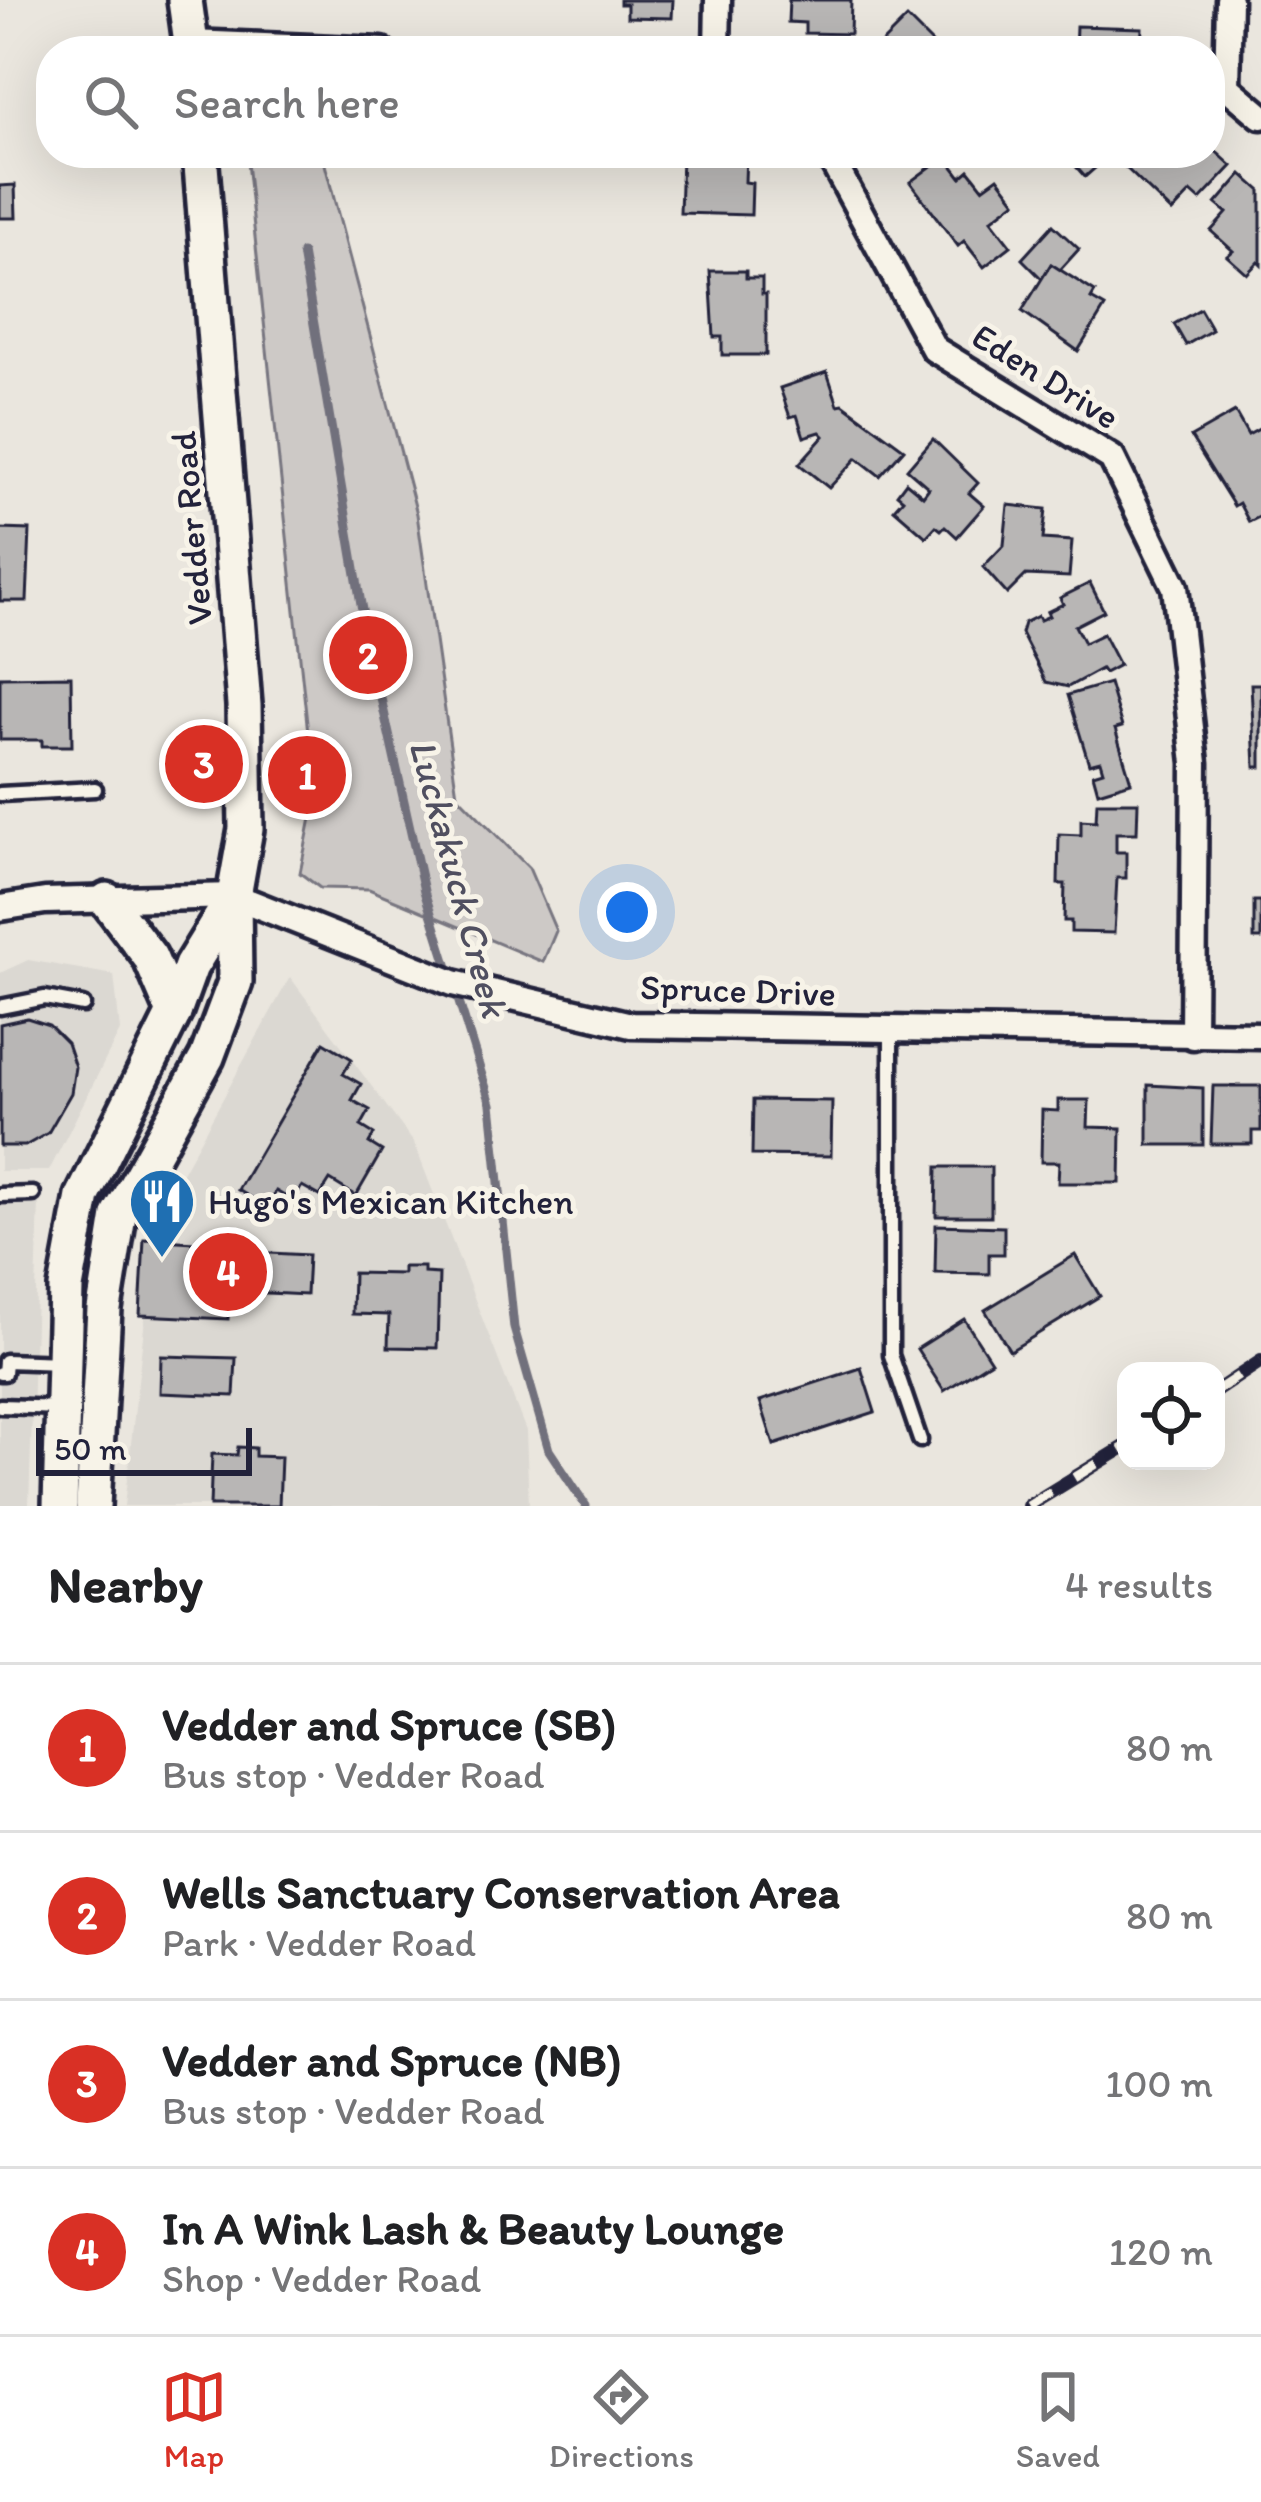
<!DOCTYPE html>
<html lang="en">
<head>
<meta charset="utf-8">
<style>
  :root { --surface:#fff; --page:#f6f6f6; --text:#202124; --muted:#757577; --line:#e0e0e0; --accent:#d93025 }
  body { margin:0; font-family:Itim,sans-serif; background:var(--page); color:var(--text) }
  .controls { position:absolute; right:36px; bottom:36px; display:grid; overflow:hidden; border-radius:24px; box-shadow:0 12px 48px #0002 }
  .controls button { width:108px; height:108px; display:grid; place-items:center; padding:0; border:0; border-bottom:3px solid var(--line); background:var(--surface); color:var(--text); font:60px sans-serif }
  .scale { position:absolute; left:36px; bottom:30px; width:216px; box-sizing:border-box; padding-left:12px; border:6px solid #22223b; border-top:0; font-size:33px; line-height:42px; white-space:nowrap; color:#22223b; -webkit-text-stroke:9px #f7f3e8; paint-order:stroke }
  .you { position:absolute; left:627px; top:912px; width:42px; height:42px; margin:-30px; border:9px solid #fff; border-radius:50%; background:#1a73e8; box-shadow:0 0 0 18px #1a73e833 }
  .badge { display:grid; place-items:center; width:78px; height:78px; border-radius:50%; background:var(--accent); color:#fff; font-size:39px; font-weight:700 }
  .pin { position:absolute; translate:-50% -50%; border:6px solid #fff; box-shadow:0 3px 12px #0006 }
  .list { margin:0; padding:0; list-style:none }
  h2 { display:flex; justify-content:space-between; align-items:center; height:156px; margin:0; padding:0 48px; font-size:51px }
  h2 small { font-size:39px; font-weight:400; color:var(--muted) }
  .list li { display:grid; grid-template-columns:78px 1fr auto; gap:36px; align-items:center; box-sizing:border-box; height:168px; padding:0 48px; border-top:3px solid var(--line) }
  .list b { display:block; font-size:45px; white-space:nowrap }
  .list p { margin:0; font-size:39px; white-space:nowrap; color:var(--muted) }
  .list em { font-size:39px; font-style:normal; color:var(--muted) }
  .icon { flex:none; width:66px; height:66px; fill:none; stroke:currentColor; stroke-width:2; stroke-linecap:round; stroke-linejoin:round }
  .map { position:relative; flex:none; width:1261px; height:1506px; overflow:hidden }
  .search { position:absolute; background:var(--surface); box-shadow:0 12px 48px #0002; left:36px; right:36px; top:36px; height:132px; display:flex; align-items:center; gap:30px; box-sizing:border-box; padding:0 42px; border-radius:48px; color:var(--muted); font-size:45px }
  .sheet { height:828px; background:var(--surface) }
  nav { display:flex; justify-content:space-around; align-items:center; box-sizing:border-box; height:168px; border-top:3px solid var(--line); background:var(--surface); font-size:33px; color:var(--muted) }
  nav a { display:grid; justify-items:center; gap:6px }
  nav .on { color:var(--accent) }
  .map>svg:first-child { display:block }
  .built { fill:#dbd8d2 }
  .green { fill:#cdc9c6; stroke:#787680; stroke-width:3 }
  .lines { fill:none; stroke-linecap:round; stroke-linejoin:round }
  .stream { stroke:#716f7b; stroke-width:9 }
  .building { fill:#b8b6b5; stroke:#22223b; stroke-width:3 }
  .service-casing { stroke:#22223b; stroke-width:21 }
  .minor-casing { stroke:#22223b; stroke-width:33 }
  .secondary-casing { stroke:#22223b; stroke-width:42 }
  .service { stroke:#f7f3e8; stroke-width:12 }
  .minor { stroke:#f7f3e8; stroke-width:24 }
  .secondary { stroke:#f7f3e8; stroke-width:33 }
  .rail-casing { stroke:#22223b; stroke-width:14 }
  .rail { stroke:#f7f3e8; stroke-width:9; stroke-dasharray:27; stroke-linecap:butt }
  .labels { text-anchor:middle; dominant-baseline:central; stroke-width:10; stroke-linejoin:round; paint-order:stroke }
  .street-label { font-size:36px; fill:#22223b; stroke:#f7f3e8 }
  .poi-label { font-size:36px; fill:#22223b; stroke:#f7f3e8; text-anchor:start }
  .water-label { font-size:39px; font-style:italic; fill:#504f60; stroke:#f7f3e8 }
</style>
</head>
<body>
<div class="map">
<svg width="1261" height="1506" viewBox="0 0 1261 1506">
  <rect width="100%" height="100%" fill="#eae6de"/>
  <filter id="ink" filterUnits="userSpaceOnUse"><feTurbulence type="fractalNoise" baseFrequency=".00833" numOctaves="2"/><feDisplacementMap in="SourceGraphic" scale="24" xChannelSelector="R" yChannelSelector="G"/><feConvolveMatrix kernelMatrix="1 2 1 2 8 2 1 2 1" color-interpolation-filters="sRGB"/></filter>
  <g filter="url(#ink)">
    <g class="built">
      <polygon points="28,960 114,975 120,1031 49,1171 0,1171 0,973"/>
      <polygon points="290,977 414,1143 526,1431 529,1506 124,1506 156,1220"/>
      <polygon points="0,1200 39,1201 29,1506 0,1506"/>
    </g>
    <polygon class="green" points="246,153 322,153 417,514 457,795 529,868 556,931 543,962 369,889 320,888 300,873 315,798"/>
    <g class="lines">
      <polyline class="stream" points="302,253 364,622 424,891 491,1104 514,1328 549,1450 586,1506"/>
    </g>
    <g class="building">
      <polygon points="620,0 673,0 672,18 627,17 627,4 620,4"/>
      <polygon points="789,0 851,0 850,34 805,33 805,23 788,22"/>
      <polygon points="907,18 939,50 874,51"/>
      <polygon points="1076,26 1142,28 1141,51 1075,51"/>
      <polygon points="1210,146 1232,166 1200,200 1191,192 1172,212 1123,165 1135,153 1191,153 1194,156 1210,153"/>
      <polygon points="656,153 746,153 745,182 752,183 751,215 680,213 682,156"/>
      <polygon points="1064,153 1108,153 1110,155 1085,177"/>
      <polygon points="945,156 961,177 969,170 983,188 998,177 1016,201 991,220 1011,246 984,267 964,241 958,246 910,182"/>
      <polygon points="1242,174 1261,191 1261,265 1258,262 1247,274 1227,256 1233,251 1211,231 1227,213 1216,204"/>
      <polygon points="15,185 16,218 0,218 0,186"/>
      <polygon points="1053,225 1079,249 1060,270 1051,264 1042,279 1022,259"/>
      <polygon points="1051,264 1095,292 1091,299 1105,307 1078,351 1022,311"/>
      <polygon points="710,271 746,271 746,278 762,278 762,294 766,294 766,355 722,355 722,337 714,337"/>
      <polygon points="1200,309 1212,330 1186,345 1174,324"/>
      <polygon points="827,372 838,405 843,404 904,449 880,476 857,458 829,488 799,464 824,436 820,432 804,437 797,415 790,417 780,388"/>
      <polygon points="1235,412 1248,435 1261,428 1261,516 1249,522 1239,503 1234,506 1191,437"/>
      <polygon points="933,439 978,483 969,493 984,506 957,537 945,526 941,530 936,526 926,537 894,509 903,499 897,494 906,482 923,496 929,488 907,469"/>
      <polygon points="1008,505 1046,509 1043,539 1072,541 1069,577 1026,575 1007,594 983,567 1004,545"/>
      <polygon points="0,529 30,530 27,601 0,601"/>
      <polygon points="1090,583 1104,611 1075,626 1084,643 1103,634 1119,665 1104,673 1101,669 1068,687 1046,682 1021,633 1024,623 1038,616 1040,620 1049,616 1047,612 1063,604 1060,598"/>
      <polygon points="71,676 72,746 42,746 42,740 0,740 0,677"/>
      <polygon points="1109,683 1122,727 1115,729 1131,782 1098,792 1093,774 1103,771 1100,761 1089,764 1068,695"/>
      <polygon points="1251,684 1261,684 1261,767 1255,767"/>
      <polygon points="1097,802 1138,802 1137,833 1116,833 1116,852 1126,852 1126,878 1117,878 1114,933 1071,932 1071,921 1064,921 1065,884 1058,884 1059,834 1081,835 1081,820 1096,821"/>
      <rect x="1254" y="901" width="7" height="38"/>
      <polygon points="27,1018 49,1025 67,1043 75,1067 71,1093 48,1133 25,1146 0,1146 0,1024"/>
      <polygon points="324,1042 352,1059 343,1074 361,1084 352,1100 370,1110 361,1126 374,1134 369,1143 382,1151 356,1196 330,1180 320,1196 302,1186 293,1201 276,1191 267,1207 238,1190"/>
      <polygon points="1148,1085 1203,1088 1203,1145 1148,1145"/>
      <polygon points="1213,1086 1261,1086 1261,1131 1252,1131 1252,1144 1211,1144"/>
      <polygon points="753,1100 832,1101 831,1156 752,1155"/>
      <polygon points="1058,1100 1089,1100 1088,1127 1121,1128 1120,1183 1058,1183 1059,1162 1041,1162 1042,1110 1058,1111"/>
      <polygon points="937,1167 991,1167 991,1216 936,1216"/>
      <polygon points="936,1225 1004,1227 1004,1254 989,1254 989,1274 935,1273"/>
      <polygon points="144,1239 194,1242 194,1249 308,1255 306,1295 229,1291 228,1319 140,1315"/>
      <polygon points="1075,1255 1100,1296 1010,1351 985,1310"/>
      <polygon points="403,1267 424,1267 424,1273 439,1274 437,1348 388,1347 389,1315 352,1314 353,1273 403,1274"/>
      <polygon points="964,1319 991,1361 944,1391 917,1349"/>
      <polygon points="161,1356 236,1358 234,1396 160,1393"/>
      <polygon points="861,1368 875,1412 774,1445 760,1401"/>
      <polygon points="238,1447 255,1448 255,1456 281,1457 279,1506 210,1506 212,1454 237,1455"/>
    </g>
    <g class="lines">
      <defs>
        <g id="service">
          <polyline points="0,794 95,789"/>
          <polyline points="0,1007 45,998 83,1005"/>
          <polyline points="891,1030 891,1355 920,1440"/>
          <polyline points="0,1195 33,1194"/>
          <polyline points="0,1373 4,1373 5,1361 63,1363"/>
          <polyline points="0,1406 62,1408"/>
        </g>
        <g id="minor">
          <polyline points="1229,0 1227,87 1261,116"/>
          <polyline points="191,43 382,51"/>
          <polyline points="717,51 718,0"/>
          <polyline points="828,153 934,349 1112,458 1175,587 1195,763 1193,1036"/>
          <polyline points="0,908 45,901 234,896 453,983 631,1025 1261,1035"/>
        </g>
        <g id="secondary">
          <polyline points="185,0 192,51"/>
          <polyline points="107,900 150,957 174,1013"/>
          <polyline points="60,1506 66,1288 83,1196 174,1013 191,966 233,898"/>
          <polyline points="93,1506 104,1309 119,1215 207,1057 235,982 234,896 246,829 244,705 200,153"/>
        </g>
      </defs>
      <use href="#service" class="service-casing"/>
      <use href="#minor" class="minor-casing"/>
      <use href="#secondary" class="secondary-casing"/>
      <use href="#service" class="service"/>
      <use href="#minor" class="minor"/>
      <use href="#secondary" class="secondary"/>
      <defs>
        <g id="rail">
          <polyline points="1216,1391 1261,1361"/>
          <polyline points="1028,1506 1126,1446"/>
        </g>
      </defs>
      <use href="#rail" class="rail-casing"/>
      <use href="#rail" class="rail"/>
    </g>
  </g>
  <defs>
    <symbol id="restaurant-pin" viewBox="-11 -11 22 30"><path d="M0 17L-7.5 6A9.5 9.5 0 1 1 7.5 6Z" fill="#1f6fb2" stroke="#f7f3e8"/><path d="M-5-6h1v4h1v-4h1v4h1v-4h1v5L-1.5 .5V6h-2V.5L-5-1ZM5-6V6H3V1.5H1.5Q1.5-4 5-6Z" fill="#fff"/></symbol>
  </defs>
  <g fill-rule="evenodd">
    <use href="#restaurant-pin" x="124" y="1163" width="76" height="104"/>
  </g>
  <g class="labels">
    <g class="street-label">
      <text transform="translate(1046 376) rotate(32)">Eden Drive</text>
      <text transform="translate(191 528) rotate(-95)">Vedder Road</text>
      <text transform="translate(738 990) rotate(2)">Spruce Drive</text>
    </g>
    <g class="poi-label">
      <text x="208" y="1201">Hugo's Mexican Kitchen</text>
    </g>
    <g class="water-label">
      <text transform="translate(459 878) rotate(75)">Luckakuck Creek</text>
    </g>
  </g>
</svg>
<div class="controls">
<button><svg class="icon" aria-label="locate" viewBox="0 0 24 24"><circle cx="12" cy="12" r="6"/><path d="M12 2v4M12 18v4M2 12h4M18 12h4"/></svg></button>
</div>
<div class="scale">50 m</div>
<div class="you"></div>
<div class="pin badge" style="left:307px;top:775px">1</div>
<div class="pin badge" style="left:368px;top:655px">2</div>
<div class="pin badge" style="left:204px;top:764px">3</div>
<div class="pin badge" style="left:228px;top:1272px">4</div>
<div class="search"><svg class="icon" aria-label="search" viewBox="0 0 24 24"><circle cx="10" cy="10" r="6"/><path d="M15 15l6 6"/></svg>Search here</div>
</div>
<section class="sheet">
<h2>Nearby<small>4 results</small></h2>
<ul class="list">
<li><span class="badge">1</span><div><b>Vedder and Spruce (SB)</b><p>Bus stop · Vedder Road</p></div><em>80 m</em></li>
<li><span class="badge">2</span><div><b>Wells Sanctuary Conservation Area</b><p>Park · Vedder Road</p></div><em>80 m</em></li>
<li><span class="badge">3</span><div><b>Vedder and Spruce (NB)</b><p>Bus stop · Vedder Road</p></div><em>100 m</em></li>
<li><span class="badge">4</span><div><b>In A Wink Lash &amp; Beauty Lounge</b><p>Shop · Vedder Road</p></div><em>120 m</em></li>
</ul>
</section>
<nav>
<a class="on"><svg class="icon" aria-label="map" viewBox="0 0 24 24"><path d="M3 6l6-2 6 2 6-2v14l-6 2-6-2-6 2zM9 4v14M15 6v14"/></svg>Map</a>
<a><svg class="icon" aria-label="directions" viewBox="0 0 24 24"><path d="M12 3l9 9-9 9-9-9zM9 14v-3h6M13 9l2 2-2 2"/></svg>Directions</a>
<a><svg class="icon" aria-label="saved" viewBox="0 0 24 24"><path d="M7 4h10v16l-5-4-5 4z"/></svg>Saved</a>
</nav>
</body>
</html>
